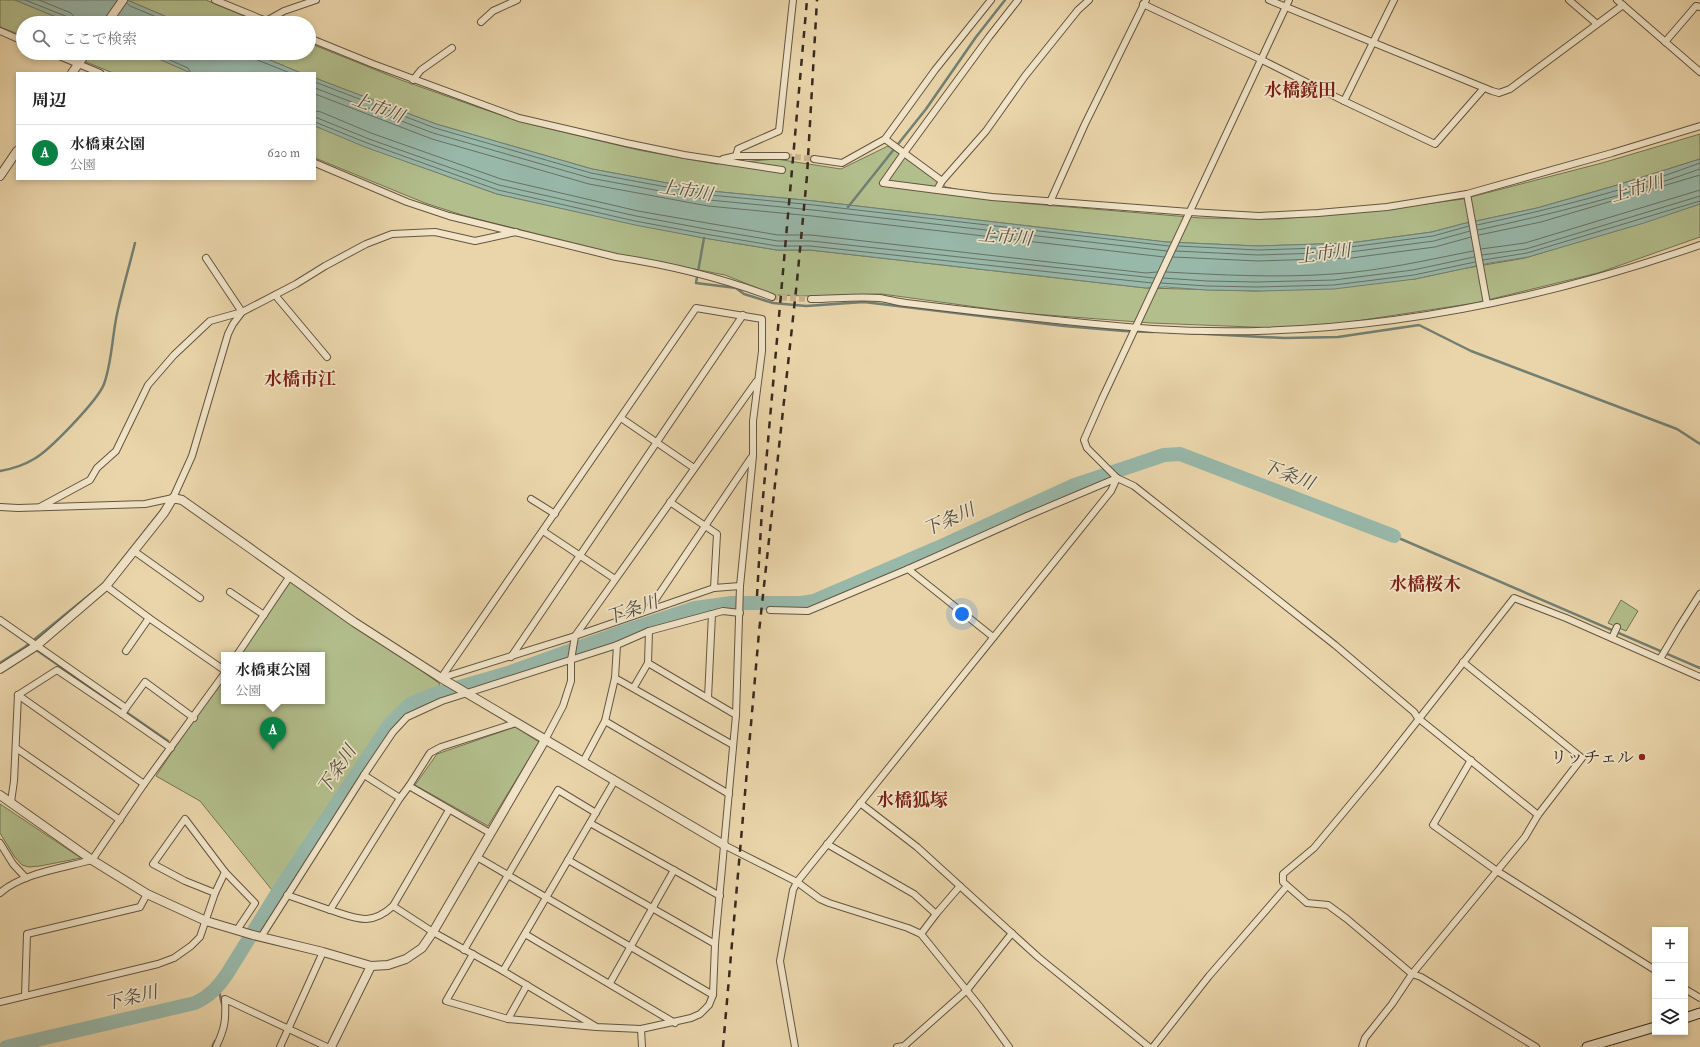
<!DOCTYPE html>
<html lang="ja">
<head>
<meta charset="utf-8">
<style>
  :root { --surface:#fff; --page:#f6f6f6; --text:#222; --muted:#767676; --line:#e0e0e0; --accent:#0b8043 }
  body { margin:0; font-family:"IM FELL Double Pica","Noto Serif JP",serif; background:var(--page); color:var(--text) }
  .controls { position:absolute; right:12px; bottom:12px; display:grid; overflow:hidden; border-radius:0px; box-shadow:0 2px 6px #0003 }
  .controls button { width:36px; height:36px; display:grid; place-items:center; padding:0; border:0; border-bottom:1px solid var(--line); background:var(--surface); color:var(--text); font:20px sans-serif }
  .you { position:absolute; left:962px; top:614px; width:14px; height:14px; margin:-10px; border:3px solid #fff; border-radius:50%; background:#1a73e8; box-shadow:0 0 0 6px #1a73e833 }
  .badge { display:grid; place-items:center; width:26px; height:26px; border-radius:50%; background:var(--accent); color:#fff; font-size:13px; font-weight:700 }
  .pin { position:absolute; translate:-50% -33px; filter:drop-shadow(0 1px 2px #0008) }
  .pin::after { content:''; position:absolute; top:21px; width:14px; height:12px; background:inherit; clip-path:polygon(0 0,100% 0,50% 100%) }
  .popup { position:absolute; left:221px; top:652px; width:104px; height:52px; box-sizing:border-box; display:grid; place-content:center; border-radius:0px; background:var(--surface); filter:drop-shadow(0 1px 3px #0005); font-size:13px; white-space:nowrap; color:var(--muted) }
  .popup b { font-size:15px; color:var(--text) }
  .popup::after { content:''; position:absolute; left:50%; top:100%; margin-left:-8px; border:8px solid transparent; border-top-color:var(--surface) }
  .list { margin:0; padding:0; list-style:none }
  h2 { display:flex; justify-content:space-between; align-items:center; height:52px; margin:0; padding:0 16px; font-size:17px }
  h2 small { font-size:13px; font-weight:400; color:var(--muted) }
  .list li { display:grid; grid-template-columns:26px 1fr auto; gap:12px; align-items:center; box-sizing:border-box; height:56px; padding:0 16px; border-top:1px solid var(--line) }
  .list b { display:block; font-size:15px; white-space:nowrap }
  .list p { margin:0; font-size:13px; white-space:nowrap; color:var(--muted) }
  .list em { font-size:13px; font-style:normal; color:var(--muted) }
  .icon { flex:none; width:22px; height:22px; fill:none; stroke:currentColor; stroke-width:2; stroke-linecap:round; stroke-linejoin:round }
  .map { position:relative; flex:none; width:1700px; height:1047px; overflow:hidden }
  .search { position:absolute; background:var(--surface); box-shadow:0 2px 6px #0003; left:16px; top:16px; width:300px; height:44px; display:flex; align-items:center; gap:10px; box-sizing:border-box; padding:0 14px; border-radius:22px; color:var(--muted); font-size:15px }
  .panel { position:absolute; background:var(--surface); box-shadow:0 2px 6px #0003; left:16px; top:72px; width:300px; height:108px; border-radius:0px }
  .map>svg:first-child { display:block }
  .green { fill:#b2be8c; stroke:#757456 }
  .water { fill:#98b8aa; stroke:#727f73 }
  .lines { fill:none; stroke-linecap:round; stroke-linejoin:round }
  .shore { stroke:#687165; stroke-width:1 }
  .stream { stroke:#727f73; stroke-width:2.5 }
  .river { stroke:#98b8aa; stroke-width:14 }
  .minor-tunnel { stroke:#c6b38e; stroke-width:6; stroke-dasharray:6 3; stroke-linecap:butt }
  .minor-casing { stroke:#645542; stroke-width:8 }
  .tertiary-casing { stroke:#645542; stroke-width:10 }
  .secondary-casing { stroke:#382a20; stroke-width:11 }
  .minor { stroke:#f1e4c8; stroke-width:6 }
  .tertiary { stroke:#f1e4c8; stroke-width:8 }
  .secondary { stroke:#f1e4c8; stroke-width:9 }
  .rail { stroke:#382a20; stroke-width:2.5; stroke-dasharray:7 7; stroke-linecap:butt }
  .poi-dot { fill:#8f2418; stroke:#f1e4c8; stroke-width:1.5 }
  .labels { text-anchor:middle; dominant-baseline:central; stroke-width:3.5; stroke-linejoin:round; paint-order:stroke }
  .poi-label { font-size:17px; fill:#382a20; stroke:#f1e4c8; text-anchor:end }
  .neighbourhood-label { font-size:18px; font-weight:bold; fill:#7a1f14; stroke:#f1e4c8 }
  .water-label { font-size:18px; font-style:italic; fill:#504e42; stroke:#f1e4c8 }
</style>
</head>
<body>
<div class="map">
<svg width="1700" height="1047" viewBox="0 0 1700 1047">
  <rect width="100%" height="100%" fill="#ead5aa"/>
  <filter id="stains"><feTurbulence type="fractalNoise" baseFrequency=".005" numOctaves="4"/><feColorMatrix values="0 0 0 0 .2 0 0 0 0 .09 0 0 0 0 .02 0 0 0 .5 -.17"/></filter>
  <radialGradient id="worn" r=".72"><stop offset=".6" stop-color="#630" stop-opacity="0"/><stop offset="1" stop-color="#630" stop-opacity=".3"/></radialGradient>
  <g class="green">
    <polygon points="0,0 15,0 71,23 23,23 23,36 0,27"/>
    <polygon points="127,0 206,0 262,23 181,23"/>
    <polygon points="309,43 401,80 480,108 534,125 638,150 716,164 776,159 841,169 888,146 946,187 1021,203 1201,218 1279,219 1363,212 1463,199 1602,163 1700,134 1700,159 1614,186 1537,208 1462,224 1432,232 1350,243 1258,246 1166,242 814,201 710,191 592,169 436,124 315,78 315,73 301,73 253,53 309,53"/>
    <polygon points="64,53 146,53 191,73 113,73"/>
    <polygon points="315,126 405,161 497,194 583,213 704,238 777,250 810,250 1146,288 1257,291 1415,279 1461,269 1525,258 1700,204 1700,237 1598,273 1475,303 1343,323 1276,328 1151,323 1020,313 882,294 810,296 775,295 725,275 601,251 462,215 425,203 315,158"/>
    <polygon points="290,576 440,684 435,694 410,704 390,724 276,895 200,801 156,776 224,674 224,701 322,701 322,655 237,655"/>
    <polygon points="1621,600 1638,611 1626,631 1608,623"/>
    <polygon points="515,727 539,742 488,826 415,785 437,754"/>
    <polygon points="0,804 81,858 40,866 29,867 22,865 14,856 0,833"/>
  </g>
  <g class="water">
    <polygon points="15,0 127,0 181,23 71,23"/>
    <polygon points="145,53 253,53 301,73 191,73"/>
    <polygon points="315,78 436,124 592,169 710,191 814,201 1166,242 1258,246 1350,243 1432,232 1462,224 1537,208 1614,186 1700,159 1700,204 1644,223 1528,257 1490,263 1415,279 1334,289 1262,291 1206,290 1166,287 1146,288 810,250 777,250 704,238 635,225 497,194 365,147 315,126"/>
  </g>
  <g class="lines">
    <g class="shore">
      <polyline points="25,0 68,17 71,23"/>
      <polyline points="39,0 71,13 75,18 76,23"/>
      <polyline points="127,3 130,6 171,23"/>
      <polyline points="154,53 188,68 191,73"/>
      <polyline points="253,53 255,59 290,73"/>
      <polyline points="315,82 435,128 591,173 710,195 814,205 1169,246"/>
      <polyline points="315,88 433,133 590,178 709,200 813,210 1167,251"/>
      <polyline points="315,94 432,139 589,184 708,206 812,216 1164,257"/>
      <polyline points="315,111 321,112 371,133 501,179 638,211 707,223 778,235 811,235 1146,273 1157,272"/>
      <polyline points="315,117 369,139 499,185 636,216 706,229 778,241 811,241 1154,278"/>
      <polyline points="315,122 367,143 498,190 635,221 705,234 777,246 810,246 1152,283"/>
      <path d="M1477,225C1552,209 1628,190 1700,163"/>
      <path d="M1478,230C1552,214 1628,195 1700,169"/>
      <polyline points="1479,235 1541,222 1700,175"/>
      <polyline points="1178,246 1258,250 1350,247 1433,236 1469,226"/>
      <polyline points="1481,249 1525,243 1700,190"/>
      <polyline points="1176,251 1258,255 1350,252 1434,241 1470,231"/>
      <polyline points="1482,255 1526,249 1700,196"/>
      <polyline points="1173,257 1258,261 1351,258 1435,247 1471,237"/>
      <polyline points="1483,260 1527,253 1700,201"/>
      <path d="M1166,272C1222,275 1277,278 1333,274C1380,271 1427,260 1473,251"/>
      <polyline points="1163,278 1207,281 1257,282 1334,280 1413,270 1474,257"/>
      <polyline points="1161,283 1207,286 1257,287 1334,285 1414,275 1475,262"/>
    </g>
    <g class="stream">
      <polyline points="848,207 926,109 976,37 1005,0"/>
      <polyline points="704,238 696,283 736,288 744,294 773,303 806,306 864,302 1064,326 1124,331 1153,332"/>
      <polyline points="1168,332 1284,338 1338,337 1419,325 1471,351 1677,429 1700,444"/>
      <path d="M0,471C12,469 24,465 34,459C50,450 98,400 104,384C112,362 112,337 117,314C122,291 129,267 135,243"/>
      <polyline points="1394,536 1700,668"/>
      <polyline points="35,649 168,741"/>
      <polyline points="0,663 25,647 103,584 163,508"/>
      <polyline points="218,987 222,1004"/>
      <polyline points="212,1047 215,1041"/>
    </g>
    <path class="river" d="M6,1047L195,1003C210,996 218,987 227,974L281,887L390,724L410,704L435,694L508,673L619,633L695,608L732,603H801L814,601L937,548L1072,486L1164,455L1180,454L1394,536"/>
    <g class="minor-tunnel">
      <polyline points="786,156 814,159"/>
      <polyline points="772,297 811,299"/>
    </g>
    <defs>
      <g id="minor">
        <polyline points="215,0 271,23"/>
        <polyline points="1089,0 1078,10 1025,76 986,131 942,181 937,190 992,197 1190,212 1259,216 1318,213 1387,207 1467,194 1612,153 1700,126"/>
        <polyline points="1269,0 1492,91 1499,93 1510,89 1623,5"/>
        <polyline points="1289,0 1102,399 1084,440 1087,448 1117,478 1134,486 1335,645 1414,712 1418,718 1538,815"/>
        <polyline points="1394,0 1344,101 1435,144 1484,88"/>
        <polyline points="1569,0 1597,24"/>
        <polyline points="1617,0 1700,72"/>
        <polyline points="1143,4 1262,60 1344,101"/>
        <polyline points="266,21 284,11 316,0"/>
        <polyline points="481,22 493,11 517,0"/>
        <polyline points="0,31 23,41"/>
        <polyline points="309,38 373,64 519,118 626,143 684,155 782,170"/>
        <polyline points="1665,42 1696,6 1700,7"/>
        <polyline points="52,53 100,73"/>
        <polyline points="413,80 421,70 452,48"/>
        <polyline points="885,139 904,153 883,183 937,190"/>
        <polyline points="736,156 738,149 779,131 793,0"/>
        <polyline points="723,159 736,156 786,156"/>
        <polyline points="814,159 842,163 885,139 935,70 991,0"/>
        <path d="M315,163L407,202L449,216L616,257C669,265 722,278 772,297"/>
        <polyline points="942,181 904,153 989,37 1018,0"/>
        <polyline points="1467,194 1487,304"/>
        <polyline points="1050,202 1085,124 1146,0"/>
        <polyline points="275,295 327,357"/>
        <path d="M811,299C833,299 857,296 879,298C888,299 897,302 906,303C988,313 1071,323 1153,329C1339,341 1525,306 1700,245"/>
        <polyline points="621,418 694,468"/>
        <polyline points="531,499 555,514"/>
        <polyline points="670,502 717,534 714,588"/>
        <polyline points="0,507 18,508 145,504 173,498 192,456 228,334 233,324 242,312 296,284 325,266 366,244 392,234 435,232 475,241 516,232"/>
        <polyline points="40,507 90,480 97,468 116,451 148,385 174,355 210,321 242,312 206,258"/>
        <polyline points="543,531 615,579"/>
        <polyline points="134,551 200,598"/>
        <polyline points="908,569 993,637"/>
        <polyline points="106,586 149,618 224,670"/>
        <polyline points="230,592 264,615"/>
        <polyline points="649,609 751,458"/>
        <polyline points="770,610 808,611 908,569 1027,516 1117,478"/>
        <polyline points="0,620 126,708 122,714 171,748"/>
        <polyline points="1612,638 1617,627"/>
        <polyline points="126,651 149,618"/>
        <polyline points="237,655 290,576"/>
        <polyline points="511,657 743,315"/>
        <polyline points="1660,659 1679,627 1700,594"/>
        <polyline points="648,663 736,715"/>
        <polyline points="441,678 696,308 762,319 762,351 753,421 753,456 740,586 736,715 715,944 713,995 709,1005 700,1014 691,1018 641,1029 596,1027 508,1019 446,1001 473,954"/>
        <polyline points="441,678 575,636 714,588 740,586"/>
        <polyline points="615,678 733,745"/>
        <polyline points="634,687 648,663 649,631"/>
        <polyline points="18,695 144,784"/>
        <polyline points="18,695 57,670 122,714"/>
        <polyline points="708,698 712,614"/>
        <polyline points="126,708 145,682 194,718"/>
        <polyline points="605,721 729,794"/>
        <polyline points="545,740 563,706 571,681 571,660 575,636 756,382"/>
        <polyline points="16,748 120,820"/>
        <polyline points="1471,760 1433,825 1497,871 1655,970"/>
        <polyline points="583,762 605,721 615,678 617,645"/>
        <polyline points="364,775 400,798 409,786 490,833"/>
        <polyline points="409,786 430,753 441,747 516,723"/>
        <polyline points="11,802 14,781 18,695"/>
        <polyline points="860,803 917,847 1038,957 1149,1047"/>
        <polyline points="590,823 720,896"/>
        <polyline points="0,843 13,864 26,878"/>
        <polyline points="827,844 914,894 936,914"/>
        <polyline points="724,845 797,882 820,899 829,903 908,928 921,934 980,1007 1009,1047"/>
        <polyline points="477,857 713,995"/>
        <polyline points="568,860 715,944"/>
        <path d="M0,893C22,873 64,868 92,860L144,784L224,674"/>
        <polyline points="215,893 185,881 153,864 185,819 225,872"/>
        <polyline points="287,895 330,910 400,798"/>
        <polyline points="393,906 433,932 503,971 595,1026"/>
        <path d="M330,910C356,918 370,927 393,906L449,810"/>
        <polyline points="525,934 675,1023"/>
        <polyline points="921,934 936,914 960,886"/>
        <polyline points="261,937 364,775 393,732 407,717 442,701 617,645 649,631 723,611 740,613"/>
        <polyline points="464,950 558,790 596,813"/>
        <polyline points="503,971 615,780"/>
        <polyline points="610,983 674,870"/>
        <polyline points="1685,989 1700,998"/>
        <polyline points="25,996 27,934 140,907 147,894"/>
        <polyline points="0,1002 158,964 174,958 191,946 200,937 215,893 225,872 255,903 237,930"/>
        <polyline points="508,1019 527,985"/>
        <polyline points="641,1029 642,1047"/>
        <path d="M216,1047C225,1028 226,1021 225,999L327,1047"/>
        <polyline points="280,1047 323,952"/>
        <polyline points="795,1047 780,961 793,890 797,882 1111,491 1117,478"/>
        <polyline points="897,1047 904,1046 967,990 1012,933"/>
        <polyline points="1153,1047 1209,976 1287,886"/>
        <polyline points="1362,1047 1365,1038 1392,1004 1412,974 1525,837 1538,815 1582,758 1463,662"/>
        <polyline points="1536,1047 1421,977 1412,974 1347,919 1328,905 1307,903 1283,882 1283,874 1314,848 1378,771 1514,598 1566,618 1700,677"/>
      </g>
      <g id="tertiary">
        <polyline points="107,23 123,0"/>
        <polyline points="72,73 86,53"/>
        <polyline points="0,176 17,151"/>
        <polyline points="0,669 36,646 106,586 164,513 173,498 182,500 354,622 441,678 724,845"/>
        <polyline points="0,795 92,860 147,894 206,921 253,935 323,952 371,966 388,965 406,959 422,948 433,932 545,740"/>
        <polyline points="331,1047 371,966"/>
      </g>
      <g id="secondary">
        <polyline points="1685,1018 1700,1013"/>
        <polyline points="1587,1047 1655,1027"/>
      </g>
    </defs>
    <use href="#minor" class="minor-casing"/>
    <use href="#tertiary" class="tertiary-casing"/>
    <use href="#secondary" class="secondary-casing"/>
    <use href="#minor" class="minor"/>
    <use href="#tertiary" class="tertiary"/>
    <use href="#secondary" class="secondary"/>
    <g class="rail">
      <polyline points="757,596 762,509 807,0"/>
      <polyline points="723,1047 759,632 797,281 807,176 817,0"/>
    </g>
  </g>
  <circle class="poi-dot" cx="1642" cy="757" r="4"/>
  <g class="labels">
    <g class="poi-label">
      <text x="1634" y="757">リッチェル</text>
    </g>
    <g class="neighbourhood-label">
      <text x="1300" y="90">水橋鏡田</text>
      <text x="300" y="379">水橋市江</text>
      <text x="1425" y="584">水橋桜木</text>
      <text x="912" y="800">水橋狐塚</text>
    </g>
    <g class="water-label">
      <text transform="translate(378 108) rotate(21)">上市川</text>
      <text transform="translate(1637 189) rotate(-16)">上市川</text>
      <text transform="translate(686 191) rotate(9)">上市川</text>
      <text transform="translate(1005 237) rotate(5)">上市川</text>
      <text transform="translate(1324 254) rotate(-7)">上市川</text>
      <text transform="translate(1288 475) rotate(21)">下条川</text>
      <text transform="translate(949 520) rotate(-24)">下条川</text>
      <text transform="translate(632 610) rotate(-19)">下条川</text>
      <text transform="translate(337 770) rotate(-56)">下条川</text>
      <text transform="translate(131 998) rotate(-13)">下条川</text>
    </g>
  </g>
  <rect width="100%" height="100%" filter="url(#stains)"/>
  <rect width="100%" height="100%" fill="url(#worn)"/>
</svg>
<div class="controls">
<button>+</button>
<button>−</button>
<button><svg class="icon" aria-label="layers" viewBox="0 0 24 24"><path d="M12 4l9 5-9 5-9-5zM3 14l9 5 9-5"/></svg></button>
</div>
<div class="you"></div>
<div class="pin badge" style="left:273px;top:750px">A</div>
<div class="popup"><b>水橋東公園</b>公園</div>
<div class="search"><svg class="icon" aria-label="search" viewBox="0 0 24 24"><circle cx="10" cy="10" r="6"/><path d="M15 15l6 6"/></svg>ここで検索</div>
<section class="panel">
<h2>周辺<small></small></h2>
<ul class="list">
<li><span class="badge">A</span><div><b>水橋東公園</b><p>公園</p></div><em>620 m</em></li>
</ul>
</section>
</div>
</body>
</html>
